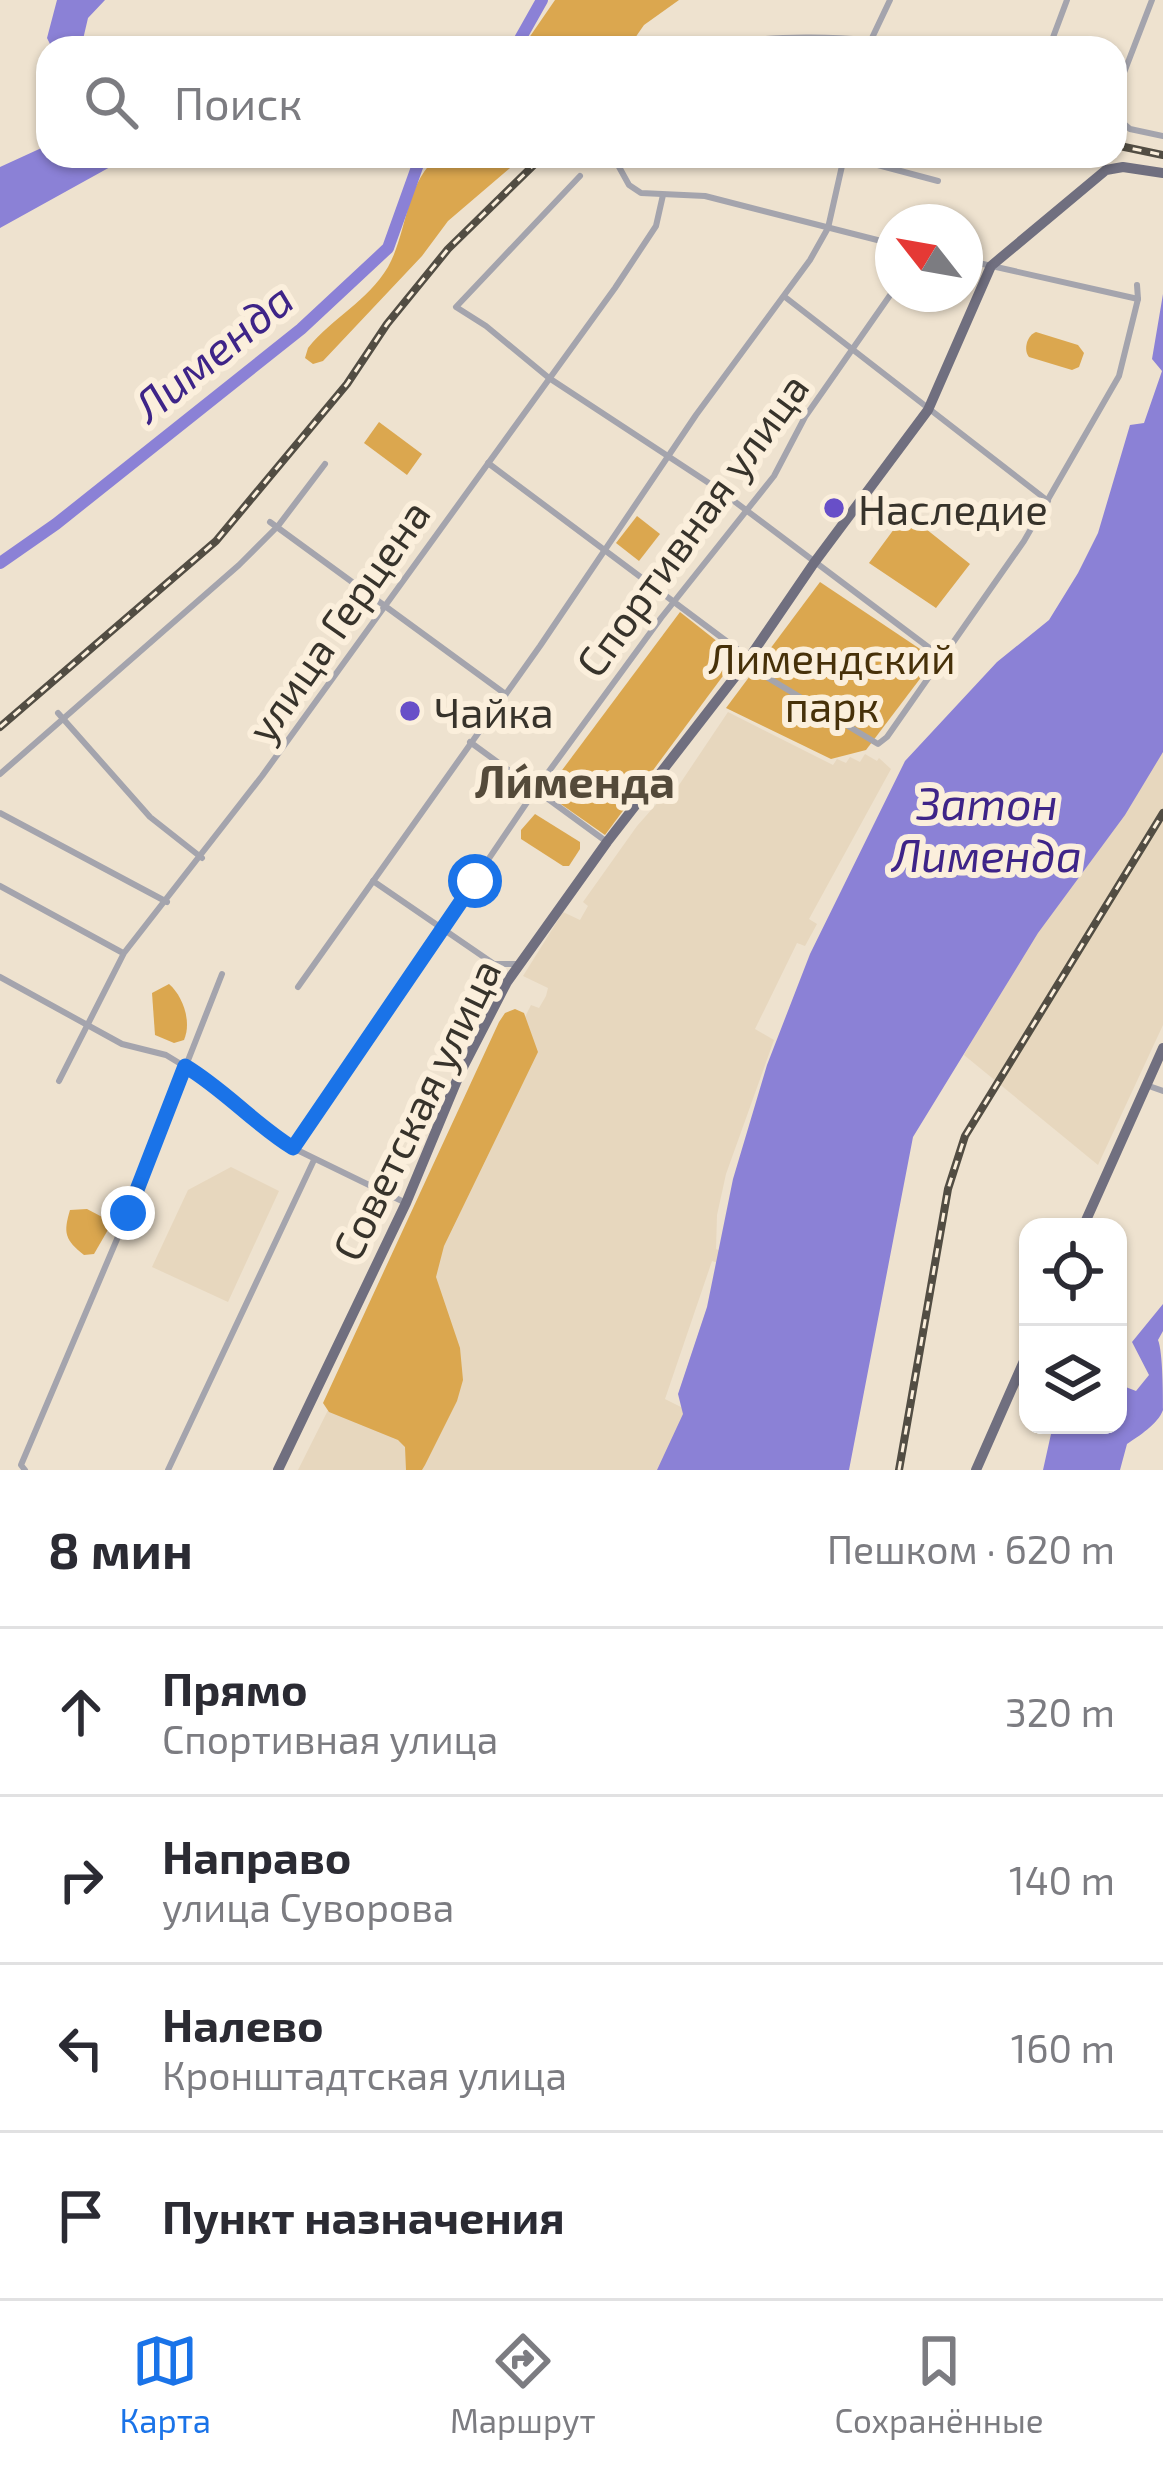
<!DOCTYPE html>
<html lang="ru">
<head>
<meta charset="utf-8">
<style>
  :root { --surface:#fff; --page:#f2f2f3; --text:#2b2b33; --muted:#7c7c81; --line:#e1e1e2; --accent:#1a73e8 }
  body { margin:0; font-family:"Exo 2",sans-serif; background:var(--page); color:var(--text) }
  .controls { position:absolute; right:36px; bottom:36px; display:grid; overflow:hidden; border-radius:24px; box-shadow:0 3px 9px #0004 }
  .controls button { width:108px; height:108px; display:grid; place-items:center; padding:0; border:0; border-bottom:3px solid var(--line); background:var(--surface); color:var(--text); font:60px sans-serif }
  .compass { position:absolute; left:875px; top:204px; width:108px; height:108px; border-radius:50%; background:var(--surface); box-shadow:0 3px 9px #0004; rotate:301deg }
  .stop { position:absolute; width:36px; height:36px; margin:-27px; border:9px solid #1a73e8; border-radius:50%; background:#fff }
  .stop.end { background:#1a73e8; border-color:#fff; box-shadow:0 3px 12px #0008 }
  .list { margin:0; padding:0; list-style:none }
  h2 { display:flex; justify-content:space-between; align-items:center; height:156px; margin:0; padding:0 48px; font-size:51px }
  h2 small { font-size:39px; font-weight:400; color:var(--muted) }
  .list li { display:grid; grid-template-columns:78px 1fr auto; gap:36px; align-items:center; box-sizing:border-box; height:168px; padding:0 48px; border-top:3px solid var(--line) }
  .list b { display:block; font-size:45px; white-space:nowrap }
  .list p { margin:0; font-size:39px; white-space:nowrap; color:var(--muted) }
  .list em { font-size:39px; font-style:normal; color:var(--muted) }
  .icon { flex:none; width:66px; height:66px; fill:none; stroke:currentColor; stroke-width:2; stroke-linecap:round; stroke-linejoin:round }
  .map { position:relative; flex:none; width:1163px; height:1470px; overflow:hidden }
  .search { position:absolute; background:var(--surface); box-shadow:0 3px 9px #0004; left:36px; right:36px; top:36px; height:132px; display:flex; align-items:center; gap:30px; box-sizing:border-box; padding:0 42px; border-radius:36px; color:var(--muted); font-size:45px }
  .sheet { height:828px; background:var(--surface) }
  nav { display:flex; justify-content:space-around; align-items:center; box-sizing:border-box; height:168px; border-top:3px solid var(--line); background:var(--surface); font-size:33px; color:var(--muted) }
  nav a { display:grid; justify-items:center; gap:6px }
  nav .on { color:var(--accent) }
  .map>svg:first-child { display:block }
  .built { fill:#e7d7be }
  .green { fill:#dba74f }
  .water { fill:#8b81d6 }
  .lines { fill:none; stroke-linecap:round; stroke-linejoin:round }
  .river { stroke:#8b81d6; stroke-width:12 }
  .street { stroke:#a4a4ad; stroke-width:6 }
  .primary { stroke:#706f7f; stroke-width:10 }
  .rail-casing { stroke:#524d43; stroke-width:8 }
  .rail { stroke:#fbefdc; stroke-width:3; stroke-dasharray:9; stroke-linecap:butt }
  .route { stroke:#1a73e8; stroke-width:15 }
  .poi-dot { fill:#684fc8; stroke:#fbefdc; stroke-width:4.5 }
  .labels { text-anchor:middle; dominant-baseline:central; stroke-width:12; stroke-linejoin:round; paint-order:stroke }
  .poi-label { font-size:42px; fill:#37332b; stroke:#fbefdc; text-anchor:start }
  .street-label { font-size:42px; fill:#37332b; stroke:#fbefdc }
  .park-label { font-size:42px; fill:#473109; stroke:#fbefdc }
  .water-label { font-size:45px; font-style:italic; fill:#3e2488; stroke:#fbefdc }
  .neighbourhood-label { font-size:45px; font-weight:bold; fill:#544a3a; stroke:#fbefdc }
</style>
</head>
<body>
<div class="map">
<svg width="1163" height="1470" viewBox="0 0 1163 1470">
  <rect width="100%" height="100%" fill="#eee2cf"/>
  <g class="built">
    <polygon points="1163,690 1163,1025 1098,1165 964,1055"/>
    <polygon points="728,712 833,765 837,759 846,763 850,757 860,762 865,754 877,761 879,758 891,769 809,919 817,924 805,946 797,943 755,1029 774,1040 726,1174 717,1215 716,1249 737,1258 734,1268 712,1261 665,1399 691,1412 664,1470 298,1470 531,1005 539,1008 546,996 548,988 523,976 563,912 580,920 588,906 583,902 637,826 668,791 673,794"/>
    <polygon points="231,1167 279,1191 228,1302 152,1267 188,1190"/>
  </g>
  <g class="green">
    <polygon points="555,0 679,0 644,25 628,48 522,48"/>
    <path d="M439,156H524L448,221L422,256L323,361L313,364L305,358L308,348C333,317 367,302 388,267C408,231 405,182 439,156Z"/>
    <path d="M1036,332L1078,345L1084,353L1079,367L1072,370L1029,357C1023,350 1027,335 1036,332Z"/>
    <polygon points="379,422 422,454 407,475 364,443"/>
    <polygon points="911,506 921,525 970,564 936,608 869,563"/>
    <polygon points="637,516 660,534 639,561 616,543"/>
    <polygon points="820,582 935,659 866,750 831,759 726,708"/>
    <polygon points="680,612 737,657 605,835 545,793"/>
    <polygon points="535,814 580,842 580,849 569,866 563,866 521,839 521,830"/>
    <path d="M169,984C183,996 192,1022 184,1040L174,1043L155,1035L152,993Z"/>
    <polygon points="515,1009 524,1013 538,1052 444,1246 436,1277 460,1348 463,1380 457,1401 425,1465 422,1470 406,1470 405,1447 398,1440 329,1412 323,1403 499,1022 505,1013"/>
    <path d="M87,1209L106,1219L109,1228L94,1254L84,1255C65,1240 63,1233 70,1210Z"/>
  </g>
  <g class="water">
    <polygon points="57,0 105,0 88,18 81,48 52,48 47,38"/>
    <polygon points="48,145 48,156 130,156 0,228 0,167"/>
    <polygon points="1163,294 1163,752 1125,815 1038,933 913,1137 849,1470 657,1470 683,1414 678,1394 707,1307 733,1179 767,1065 810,954 905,761 997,662 1049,620 1078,573 1098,533 1130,425 1144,423 1162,371 1152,359"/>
    <path d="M1163,1304V1331L1158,1340C1163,1352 1163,1397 1163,1410C1158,1424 1139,1436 1127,1444L1120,1470H1043L1053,1425H1118V1384L1136,1391L1149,1375L1132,1342Z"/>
  </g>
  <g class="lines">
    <g class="river">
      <polyline points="515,48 542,0"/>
      <polyline points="0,563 56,524 301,329 388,248 421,156"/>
    </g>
    <g class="street">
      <polyline points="871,40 890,0"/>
      <path d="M704,48C755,35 857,33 907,48"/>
      <polyline points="1049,48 1067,0"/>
      <polyline points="1115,96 1152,0"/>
      <polyline points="1115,116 1130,129 1163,136"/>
      <polyline points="613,156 629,185 641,193 705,196 893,244"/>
      <polyline points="844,156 938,181"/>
      <polyline points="939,156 953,158"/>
      <polyline points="580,176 456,307 486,326 549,378 718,489 944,659"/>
      <polyline points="965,260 1138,299"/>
      <polyline points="785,297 1048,501"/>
      <polyline points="488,463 749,658"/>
      <polyline points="270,522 504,693"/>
      <polyline points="745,664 878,744 887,737 1024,541 1119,376 1138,299 1137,285"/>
      <polyline points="58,713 150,817 202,858"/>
      <polyline points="470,742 607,842"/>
      <polyline points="0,774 239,565 278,526 325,464"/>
      <polyline points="0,813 167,902"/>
      <polyline points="373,881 494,964 507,982"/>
      <polyline points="0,886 123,953"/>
      <polyline points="494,964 521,964"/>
      <polyline points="0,977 122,1044 166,1055 217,1086 238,1110 293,1148 406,1203"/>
      <polyline points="298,987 540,646 696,415 810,260 828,228 844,157"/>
      <polyline points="59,1081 124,953 262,776 615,288 656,226 663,195"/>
      <polyline points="1146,1085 1163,1091"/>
      <polyline points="293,1148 536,789 661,618 774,476 805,417 893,291"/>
      <polyline points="25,1470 21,1465 126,1218 222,974"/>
      <polyline points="168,1470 314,1160"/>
    </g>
    <g class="primary">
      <polyline points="1083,1227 1163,1048"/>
      <polyline points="278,1470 406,1203 460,1073 507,982 607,842 745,664 814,563 928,410 991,266 1106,170 1123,167 1163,173"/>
      <polyline points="976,1470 1028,1352"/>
    </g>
    <defs>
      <g id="rail">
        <polyline points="1115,145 1163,155"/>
        <polyline points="0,727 216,541 347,384 387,324 448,249 543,156"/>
        <polyline points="899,1470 948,1189 965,1136 1163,813"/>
      </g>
    </defs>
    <use href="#rail" class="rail-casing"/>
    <use href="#rail" class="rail"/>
  </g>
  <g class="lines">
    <path class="route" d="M128,1213L185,1066C225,1090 253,1123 293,1148L475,881"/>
  </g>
  <g class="poi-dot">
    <circle cx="834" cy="508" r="12"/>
    <circle cx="410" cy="711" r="12"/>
  </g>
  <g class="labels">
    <g class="poi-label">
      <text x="858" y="508">Наследие</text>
      <text x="434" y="711">Чайка</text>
    </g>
    <g class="street-label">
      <text transform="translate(691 524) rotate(-54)">Спортивная улица</text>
      <text transform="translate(337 620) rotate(-55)">улица Герцена</text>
      <text transform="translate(415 1109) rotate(-64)">Советская улица</text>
    </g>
    <g class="park-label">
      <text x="832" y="657">Лимендский<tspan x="832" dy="48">парк</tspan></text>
    </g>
    <g class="water-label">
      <text transform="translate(212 351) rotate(-39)">Лименда</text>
      <text x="987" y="802">Затон<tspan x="987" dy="52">Лименда</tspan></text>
    </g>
    <g class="neighbourhood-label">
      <text x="575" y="780">Ли́менда</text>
    </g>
  </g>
</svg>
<div class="controls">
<button><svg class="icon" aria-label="locate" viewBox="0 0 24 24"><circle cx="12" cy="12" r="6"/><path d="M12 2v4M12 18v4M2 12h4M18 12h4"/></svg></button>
<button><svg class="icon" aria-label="layers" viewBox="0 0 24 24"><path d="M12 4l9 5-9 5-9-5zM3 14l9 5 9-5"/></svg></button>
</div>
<svg class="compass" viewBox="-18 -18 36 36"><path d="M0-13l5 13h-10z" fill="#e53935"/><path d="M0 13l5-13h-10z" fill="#7c7c81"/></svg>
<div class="stop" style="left:475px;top:881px"></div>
<div class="stop end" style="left:128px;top:1213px"></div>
<div class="search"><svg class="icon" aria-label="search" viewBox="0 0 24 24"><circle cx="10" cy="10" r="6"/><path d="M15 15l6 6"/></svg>Поиск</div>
</div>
<section class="sheet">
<h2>8 мин<small>Пешком · 620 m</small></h2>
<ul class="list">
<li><svg class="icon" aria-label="ahead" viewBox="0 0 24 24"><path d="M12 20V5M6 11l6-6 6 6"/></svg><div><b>Прямо</b><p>Спортивная улица</p></div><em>320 m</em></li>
<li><svg class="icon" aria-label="right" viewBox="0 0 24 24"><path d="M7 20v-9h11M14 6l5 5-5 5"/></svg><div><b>Направо</b><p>улица Суворова</p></div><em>140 m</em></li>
<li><svg class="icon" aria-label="left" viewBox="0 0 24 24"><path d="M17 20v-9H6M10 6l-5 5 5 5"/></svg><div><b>Налево</b><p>Кронштадтская улица</p></div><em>160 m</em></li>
<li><svg class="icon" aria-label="arrive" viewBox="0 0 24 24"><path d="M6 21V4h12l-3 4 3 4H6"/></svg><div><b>Пункт назначения</b></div></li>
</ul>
</section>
<nav>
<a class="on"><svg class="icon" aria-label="map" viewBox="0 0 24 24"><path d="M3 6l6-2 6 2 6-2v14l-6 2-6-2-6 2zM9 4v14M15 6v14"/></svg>Карта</a>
<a><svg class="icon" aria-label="directions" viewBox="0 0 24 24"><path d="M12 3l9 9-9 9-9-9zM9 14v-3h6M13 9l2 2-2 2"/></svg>Маршрут</a>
<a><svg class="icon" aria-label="saved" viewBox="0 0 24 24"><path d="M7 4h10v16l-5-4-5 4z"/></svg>Сохранённые</a>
</nav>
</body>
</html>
